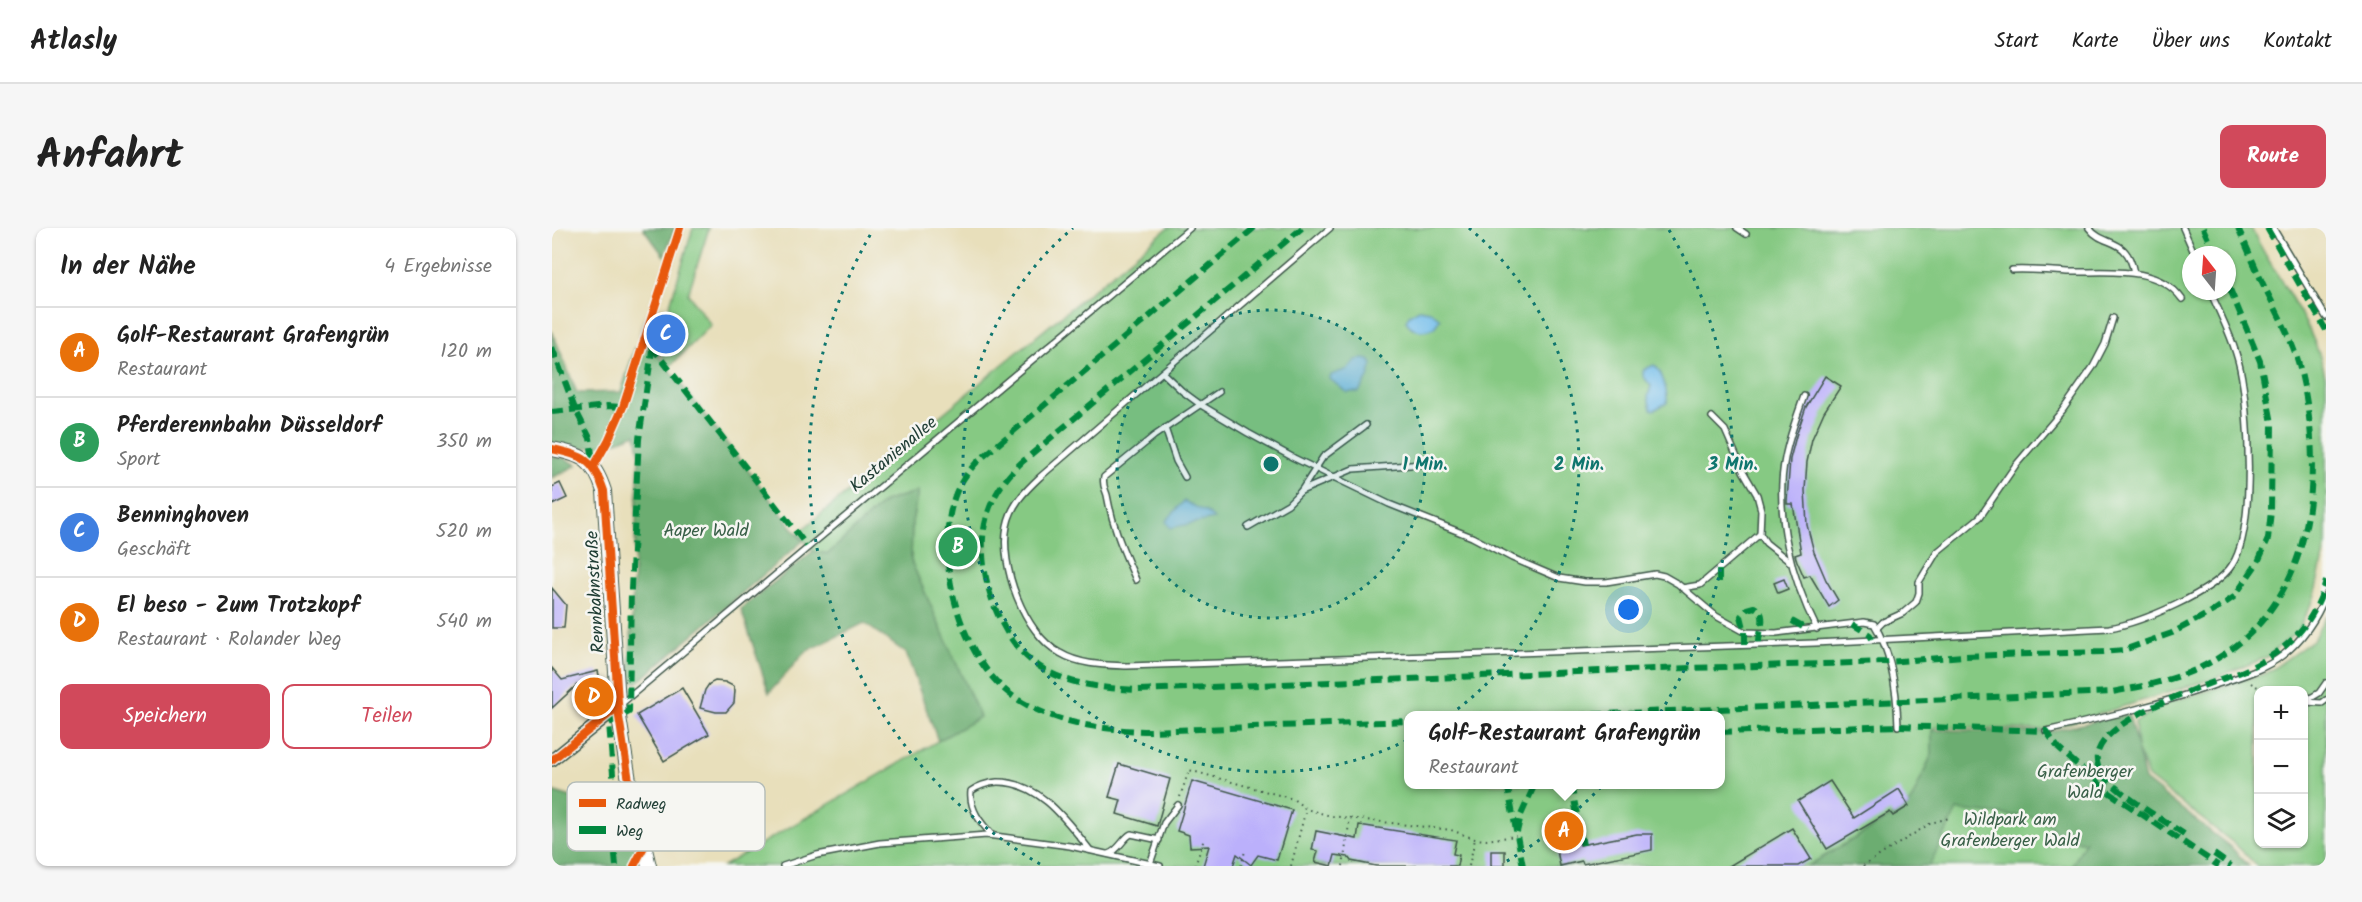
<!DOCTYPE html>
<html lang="de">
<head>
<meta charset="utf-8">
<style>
  :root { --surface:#fff; --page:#f6f6f6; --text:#222; --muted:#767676; --line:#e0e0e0; --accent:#d1495b }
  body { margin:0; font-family:Kalam,sans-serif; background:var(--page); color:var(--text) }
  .controls { position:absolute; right:18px; bottom:18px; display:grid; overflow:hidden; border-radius:12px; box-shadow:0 2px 4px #0004 }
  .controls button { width:54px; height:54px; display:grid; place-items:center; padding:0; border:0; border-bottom:2px solid var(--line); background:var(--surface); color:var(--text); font:30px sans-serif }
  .compass { position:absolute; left:1630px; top:18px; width:54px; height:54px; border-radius:50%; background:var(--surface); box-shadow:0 2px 4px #0004; rotate:343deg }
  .you { position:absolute; left:1077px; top:382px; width:21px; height:21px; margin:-15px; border:4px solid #fff; border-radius:50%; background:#1a73e8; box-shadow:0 0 0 9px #1a73e833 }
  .badge { display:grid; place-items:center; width:39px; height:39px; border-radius:50%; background:var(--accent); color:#fff; font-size:20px; font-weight:700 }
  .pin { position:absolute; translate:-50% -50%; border:3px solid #fff; box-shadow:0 2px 6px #0006 }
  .popup { position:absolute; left:852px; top:483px; width:321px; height:78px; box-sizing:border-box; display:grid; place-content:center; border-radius:12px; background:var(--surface); filter:drop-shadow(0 2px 4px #0005); font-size:20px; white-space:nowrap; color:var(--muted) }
  .popup b { font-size:22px; color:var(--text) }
  .popup::after { content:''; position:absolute; left:50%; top:100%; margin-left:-12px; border:12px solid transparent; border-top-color:var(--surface) }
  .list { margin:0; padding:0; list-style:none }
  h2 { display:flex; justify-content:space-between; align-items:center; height:78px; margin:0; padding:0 24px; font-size:26px }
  h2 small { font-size:20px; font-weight:400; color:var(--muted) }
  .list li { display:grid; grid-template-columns:39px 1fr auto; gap:18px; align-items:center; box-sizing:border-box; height:90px; padding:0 24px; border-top:2px solid var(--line) }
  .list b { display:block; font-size:22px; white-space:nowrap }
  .list p { margin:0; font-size:20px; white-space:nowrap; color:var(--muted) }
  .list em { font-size:20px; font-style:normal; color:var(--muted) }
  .actions { display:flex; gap:12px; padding:18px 24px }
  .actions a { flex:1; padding:14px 0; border:2px solid var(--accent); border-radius:12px; text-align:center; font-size:21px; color:var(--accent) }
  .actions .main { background:var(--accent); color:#fff }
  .icon { flex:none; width:33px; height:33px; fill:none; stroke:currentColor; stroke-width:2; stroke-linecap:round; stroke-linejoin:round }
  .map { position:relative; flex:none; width:1774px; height:638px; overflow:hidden; border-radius:12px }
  header { display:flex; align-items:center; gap:36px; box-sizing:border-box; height:84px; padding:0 30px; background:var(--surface); border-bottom:2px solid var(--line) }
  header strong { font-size:28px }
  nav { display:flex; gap:33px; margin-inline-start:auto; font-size:21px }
  .intro { display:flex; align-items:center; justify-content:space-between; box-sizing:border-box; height:144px; padding:0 36px }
  h1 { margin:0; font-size:42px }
  .button { padding:15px 27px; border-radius:12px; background:var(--accent); color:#fff; font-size:21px; font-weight:700 }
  main { display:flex; gap:36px; padding:0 36px }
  aside { flex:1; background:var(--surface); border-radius:12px; box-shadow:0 2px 4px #0004 }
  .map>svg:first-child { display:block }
  .green { fill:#86c983; stroke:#52835c; stroke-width:1.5; fill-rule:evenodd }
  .forest { fill:#6cad71; stroke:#467552; stroke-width:1.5 }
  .water { fill:#72bdeb; stroke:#487d90; stroke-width:1.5 }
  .building { fill:#bbb0fb }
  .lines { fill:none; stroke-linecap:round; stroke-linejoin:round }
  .service-casing { stroke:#3d5548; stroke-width:8 }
  .minor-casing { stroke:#3d5548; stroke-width:14 }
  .tertiary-casing { stroke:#3d5548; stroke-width:16 }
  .path { stroke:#3d5548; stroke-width:2; stroke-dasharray:1.5 4.5; stroke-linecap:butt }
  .service { stroke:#fff; stroke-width:5 }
  .minor { stroke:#fff; stroke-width:10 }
  .tertiary { stroke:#fff; stroke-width:14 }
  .quiet { stroke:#00873e; stroke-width:6; stroke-dasharray:12 6; stroke-linecap:butt }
  .cycleway-casing { stroke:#f6f6f2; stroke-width:11 }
  .cycleway { stroke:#e8590c; stroke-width:8 }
  .ring { fill:none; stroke:#0f766e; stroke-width:3; stroke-dasharray:3 6 }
  .labels { text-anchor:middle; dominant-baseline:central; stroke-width:5; stroke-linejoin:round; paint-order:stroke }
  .street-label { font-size:18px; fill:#1f3d34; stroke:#f6f6f2 }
  .park-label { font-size:18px; fill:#396048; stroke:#f6f6f2 }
  .key { fill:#f6f6f2; stroke:#b6beb9; stroke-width:1.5 }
  .key-label { font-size:16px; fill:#1f3d34 }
  .centre { fill:#0f766e; stroke:#f6f6f2; stroke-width:3 }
  .ring-label { font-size:18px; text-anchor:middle; font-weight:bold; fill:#0f766e; stroke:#f6f6f2; stroke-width:5; stroke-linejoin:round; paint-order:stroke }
</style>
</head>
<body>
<header>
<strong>Atlasly</strong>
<nav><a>Start</a><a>Karte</a><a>Über uns</a><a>Kontakt</a></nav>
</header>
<div class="intro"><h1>Anfahrt</h1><a class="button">Route</a></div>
<main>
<aside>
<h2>In der Nähe<small>4 Ergebnisse</small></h2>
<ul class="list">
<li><span class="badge" style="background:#e8710a">A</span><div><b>Golf-Restaurant Grafengrün</b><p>Restaurant</p></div><em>120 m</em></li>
<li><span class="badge" style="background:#2e9e5b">B</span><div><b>Pferderennbahn Düsseldorf</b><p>Sport</p></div><em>350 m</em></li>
<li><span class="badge" style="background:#3f7fe0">C</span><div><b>Benninghoven</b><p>Geschäft</p></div><em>520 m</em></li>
<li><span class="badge" style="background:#e8710a">D</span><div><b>El beso - Zum Trotzkopf</b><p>Restaurant · Rolander Weg</p></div><em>540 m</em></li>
</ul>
<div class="actions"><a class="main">Speichern</a><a>Teilen</a></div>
</aside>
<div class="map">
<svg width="1774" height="638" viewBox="0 0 1774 638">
  <rect width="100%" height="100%" fill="#f6f6f2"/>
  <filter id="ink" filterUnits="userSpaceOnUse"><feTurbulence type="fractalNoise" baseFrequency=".0167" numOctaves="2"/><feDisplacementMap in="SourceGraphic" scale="12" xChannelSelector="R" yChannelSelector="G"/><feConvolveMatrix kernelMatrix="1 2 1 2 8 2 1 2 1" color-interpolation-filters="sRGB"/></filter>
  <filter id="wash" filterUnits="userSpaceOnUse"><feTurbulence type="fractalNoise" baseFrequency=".008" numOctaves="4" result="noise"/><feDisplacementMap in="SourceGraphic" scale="24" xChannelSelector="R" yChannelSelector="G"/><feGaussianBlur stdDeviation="1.35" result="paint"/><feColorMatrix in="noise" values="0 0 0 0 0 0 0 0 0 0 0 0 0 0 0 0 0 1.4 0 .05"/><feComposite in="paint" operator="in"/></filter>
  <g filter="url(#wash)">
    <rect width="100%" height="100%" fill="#e8dfbb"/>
    <g class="green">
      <polygon points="141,0 157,0 136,66 159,97 118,138 106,122 121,120 128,108 125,105 124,96 113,93"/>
      <path d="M616,0H1699C1723,50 1764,96 1774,152V316L1762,370L1745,404L1713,430L1660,451L1495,502L1384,499L1380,503V526L1357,578L1256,638H171L427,489L359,333L360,294L366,263L332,274L276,326L261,323L246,305ZM1639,27H1675V63H1639ZM856,488H1168V556H856Z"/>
      <path d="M1774,388V638H1705L1684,617L1596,549L1585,521L1583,494L1612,476L1715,445L1761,412ZM1706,463H1752V616H1706Z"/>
      <polygon points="1430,567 1630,638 1286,638"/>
    </g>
    <g class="forest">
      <polygon points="91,0 123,0 112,28"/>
      <polygon points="0,103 25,165 69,164 83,120 100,119 251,313 85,455 77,452 87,225 84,206 57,216 25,221 0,216"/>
      <polygon points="0,229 12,230 25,237 0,250"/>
      <polygon points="366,263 360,294 359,333 428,489 386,513 354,425 312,395 253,424 217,465 189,381 261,323 276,326 332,274"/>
      <polygon points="1571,487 1577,487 1593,552 1681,621 1697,638 1520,638 1533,614 1513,609 1486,590 1405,582 1377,638 1256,638 1357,578 1380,526 1380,502 1495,504"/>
      <polygon points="0,563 71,585 89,638 0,638"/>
    </g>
    <g class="water">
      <path d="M867,81L878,83L888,91L882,100C871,105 860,103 854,93L857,87Z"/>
      <polygon points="811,131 817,132 820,136 816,150 807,164 794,164 778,151 779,147 796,141 804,132"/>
      <path d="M1102,137C1110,141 1116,166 1115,175L1102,182L1099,181L1096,169L1099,158L1091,148V142Z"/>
      <polygon points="632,273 656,285 662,291 618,300 614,293"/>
    </g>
    <g id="blocks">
      <g class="building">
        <polygon points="1273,148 1289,158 1272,184 1260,211 1255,234 1253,262 1255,297 1262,324 1274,352 1286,372 1277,379 1258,347 1252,349 1245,333 1243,327 1249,325 1241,276 1235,276 1235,272 1238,231 1244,208 1254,179"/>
        <polygon points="8,255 15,270 0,277 0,259"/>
        <polygon points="1232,351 1236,361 1226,365 1222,355"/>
        <polygon points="0,360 14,377 12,400 0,400"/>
        <polygon points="0,440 10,452 46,443 53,473 30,478 25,457 0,480"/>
        <polygon points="163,453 173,454 181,458 183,462 182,475 174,484 164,484 148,480 153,462 157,456"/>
        <polygon points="130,460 157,506 112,533 85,487"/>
        <polygon points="567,536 618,551 605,598 565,586 569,572 557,569"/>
        <polygon points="640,553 740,582 725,632 706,627 699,637 685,626 681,638 651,638 657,618 638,619 637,607 625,603"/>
        <polygon points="1278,553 1302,590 1347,561 1357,578 1341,588 1338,584 1275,621 1246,573"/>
        <polygon points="1023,592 1028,617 1085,606 1100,606 1100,622 1031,636 1030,633 1008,638 1000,597"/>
        <polygon points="807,597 904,612 901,626 907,627 905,638 824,638 799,633 796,629 783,627 780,638 763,634 766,623 760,622 764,603 805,611"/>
        <polygon points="1240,600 1259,631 1246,638 1177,638"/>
        <rect x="939" y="623" width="14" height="15"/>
      </g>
    </g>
  </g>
  <g filter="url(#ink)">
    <use href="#blocks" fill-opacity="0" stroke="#3d5548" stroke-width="1.5"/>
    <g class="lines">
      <defs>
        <g id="service">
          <path d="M778,0L488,249C473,263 459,277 455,298C447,337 472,406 508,425C528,437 553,437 575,438L1263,415L1557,400C1588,395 1663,364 1680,337C1704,301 1697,182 1688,140C1682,113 1669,88 1658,63"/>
          <polyline points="1185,0 1194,6"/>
          <path d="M1537,0C1552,20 1575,7 1582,45"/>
          <polyline points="1631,0 1643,27"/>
          <polyline points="1721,0 1774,89"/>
          <path d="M1460,42C1479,41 1497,43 1516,44C1553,45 1605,36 1630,71"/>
          <path d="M611,145L630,163L649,177L696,205L742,230L837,276L920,309L960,330L1007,350L1033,354H1054L1103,346L1112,348L1126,356L1164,388L1193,404L1224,405L1312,394L1322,396C1340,425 1345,464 1346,498"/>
          <path d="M1252,168C1245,188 1237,209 1233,230C1222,286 1240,352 1265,401"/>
          <polyline points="1160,189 1173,202 1191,243 1205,267 1209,282 1208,306 1214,315 1238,334"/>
          <polyline points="814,197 771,229 749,263 801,241 872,236"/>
          <polyline points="613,200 624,233 633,249"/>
          <polyline points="42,238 56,213 71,179 128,0"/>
          <polyline points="696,299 736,276 749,263"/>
          <path d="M584,352C571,322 561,300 555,267C553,260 550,257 552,249L602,208L667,164"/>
          <polyline points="1130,360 1148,357 1208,306"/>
          <polyline points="1325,400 1331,394 1351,385 1364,374 1367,365 1367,354 1385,324 1428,289 1463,238 1510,183 1541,139 1553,116 1561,90"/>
          <polyline points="1752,474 1767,465 1774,455"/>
          <polyline points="1753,474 1770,475 1774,472"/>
          <polyline points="69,476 638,0"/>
          <path d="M1494,503C1550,490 1606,477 1660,458C1684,450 1711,443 1731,427C1751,411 1765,390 1774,367"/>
          <path d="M440,607C429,595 417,581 419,563C427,557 435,555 445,554C487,553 515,593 538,622"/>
          <path d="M556,626C567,623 570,611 579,606L607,612"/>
          <polyline points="598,636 612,595 626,577"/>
          <polyline points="231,638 265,627 328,615 435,607 518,618 608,638"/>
        </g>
        <polyline id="minor" points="0,532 66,479"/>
        <path id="tertiary" d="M0,221C31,227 42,232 52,263L67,489L78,559L97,638"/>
      </defs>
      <use href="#service" class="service-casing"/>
      <use href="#minor" class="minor-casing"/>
      <use href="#tertiary" class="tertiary-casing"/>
      <g class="path">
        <polyline points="1699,455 1712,463"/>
        <polyline points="628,569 637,542 741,571 754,581 779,588 899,602 923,611 934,612 964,608"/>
        <polyline points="643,638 652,611"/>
        <polyline points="689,638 693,623"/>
        <polyline points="739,638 754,581"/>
        <polyline points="791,638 798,589"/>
        <polyline points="917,638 923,611"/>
        <polyline points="1311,638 1379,595 1397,590"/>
      </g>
      <use href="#service" class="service"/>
      <use href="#minor" class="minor"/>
      <use href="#tertiary" class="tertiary"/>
      <g class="quiet">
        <path d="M702,0L424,235C416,244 409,253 404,265C380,326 407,431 462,469C502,496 551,502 598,503L856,493"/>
        <path d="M750,0L470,234C454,249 439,269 434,292C422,335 444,407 481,434C511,457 550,460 586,462L1073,442L1336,434L1411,428L1551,424L1572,422L1620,405L1661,383L1682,369L1706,334L1716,311L1719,283L1720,195L1708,133L1675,54"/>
        <polyline points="1651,0 1663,27"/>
        <polyline points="1715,0 1774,102"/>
        <polyline points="96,118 116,115 120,108"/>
        <polyline points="99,118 255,318"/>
        <polyline points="0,119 23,181 38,210 41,235"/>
        <polyline points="0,184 55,178 71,179"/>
        <polyline points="1167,342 1167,355"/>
        <polyline points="1240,393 1256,402"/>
        <polyline points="1300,396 1318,407 1320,411"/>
        <path d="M1193,416V404L1189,388L1195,381L1202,379C1218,387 1206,401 1207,416"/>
        <path d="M1004,488L1560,464C1593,458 1629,451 1659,434C1765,376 1774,242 1747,137C1739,109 1725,84 1712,58C1703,39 1695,19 1686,0"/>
        <polyline points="1168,504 1346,498 1494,503 1507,521 1558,565 1667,638"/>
        <polyline points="955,556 971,638"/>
        <polyline points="1019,556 1031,617"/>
        <polyline points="965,604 969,587 983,556"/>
        <path d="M1632,606C1613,593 1553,559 1546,538C1531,494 1659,456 1689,444C1703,438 1717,430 1729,421C1751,405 1767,380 1774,353"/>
        <polyline points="1662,626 1679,638"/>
        <polyline points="64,638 59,584 62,559 57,495 77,484 79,361 87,211 102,109"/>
      </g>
      <defs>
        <g id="cycleway">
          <path d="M0,221C31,227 42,232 52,263L67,489L78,559L92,619L82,638"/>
          <polyline points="42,238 56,213 71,179 128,0"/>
          <polyline points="0,532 66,479"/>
        </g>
      </defs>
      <use href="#cycleway" class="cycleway-casing"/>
      <use href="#cycleway" class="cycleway"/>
    </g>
  </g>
  <circle cx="719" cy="236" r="154" fill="#0f766e" fill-opacity=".12"/>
  <g class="ring">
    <circle cx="719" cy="236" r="154"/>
    <path d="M917 0A308 308 0 1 1 521 0"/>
    <path d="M488 636A462 462 0 0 1 321 2M1117 2A462 462 0 0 1 950 636"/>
  </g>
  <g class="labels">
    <g class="street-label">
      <text transform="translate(342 227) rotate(-40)">Kastanienallee</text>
      <text transform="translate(44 364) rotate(-93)">Rennbahnstraße</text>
    </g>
    <g class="park-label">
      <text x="154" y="303">Aaper Wald</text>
      <text x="1533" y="544">Grafenberger<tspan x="1533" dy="21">Wald</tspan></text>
      <text x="1458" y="592">Wildpark am<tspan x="1458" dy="21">Grafenberger Wald</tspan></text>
    </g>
  </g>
  <rect x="15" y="554" width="198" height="69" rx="9" class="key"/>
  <rect x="27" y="571" width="27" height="8" fill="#e8590c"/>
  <rect x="27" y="598" width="27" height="8" fill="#00873e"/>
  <g class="key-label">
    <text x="64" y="581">Radweg</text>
    <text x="64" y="608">Weg</text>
  </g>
  <circle cx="719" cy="236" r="9" class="centre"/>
  <g class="ring-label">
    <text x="873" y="242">1 Min.</text>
    <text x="1027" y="242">2 Min.</text>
    <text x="1181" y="242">3 Min.</text>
  </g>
</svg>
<div class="controls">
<button>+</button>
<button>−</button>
<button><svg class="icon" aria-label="layers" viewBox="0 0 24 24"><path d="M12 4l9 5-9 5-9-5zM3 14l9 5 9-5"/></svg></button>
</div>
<svg class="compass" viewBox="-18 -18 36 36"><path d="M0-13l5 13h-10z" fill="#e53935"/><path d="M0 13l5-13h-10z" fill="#767676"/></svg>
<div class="you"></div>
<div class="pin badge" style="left:1012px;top:603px;background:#e8710a">A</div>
<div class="popup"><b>Golf-Restaurant Grafengrün</b>Restaurant</div>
<div class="pin badge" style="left:406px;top:319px;background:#2e9e5b">B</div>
<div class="pin badge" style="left:114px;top:106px;background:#3f7fe0">C</div>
<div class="pin badge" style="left:42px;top:469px;background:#e8710a">D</div>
</div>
</main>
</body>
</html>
